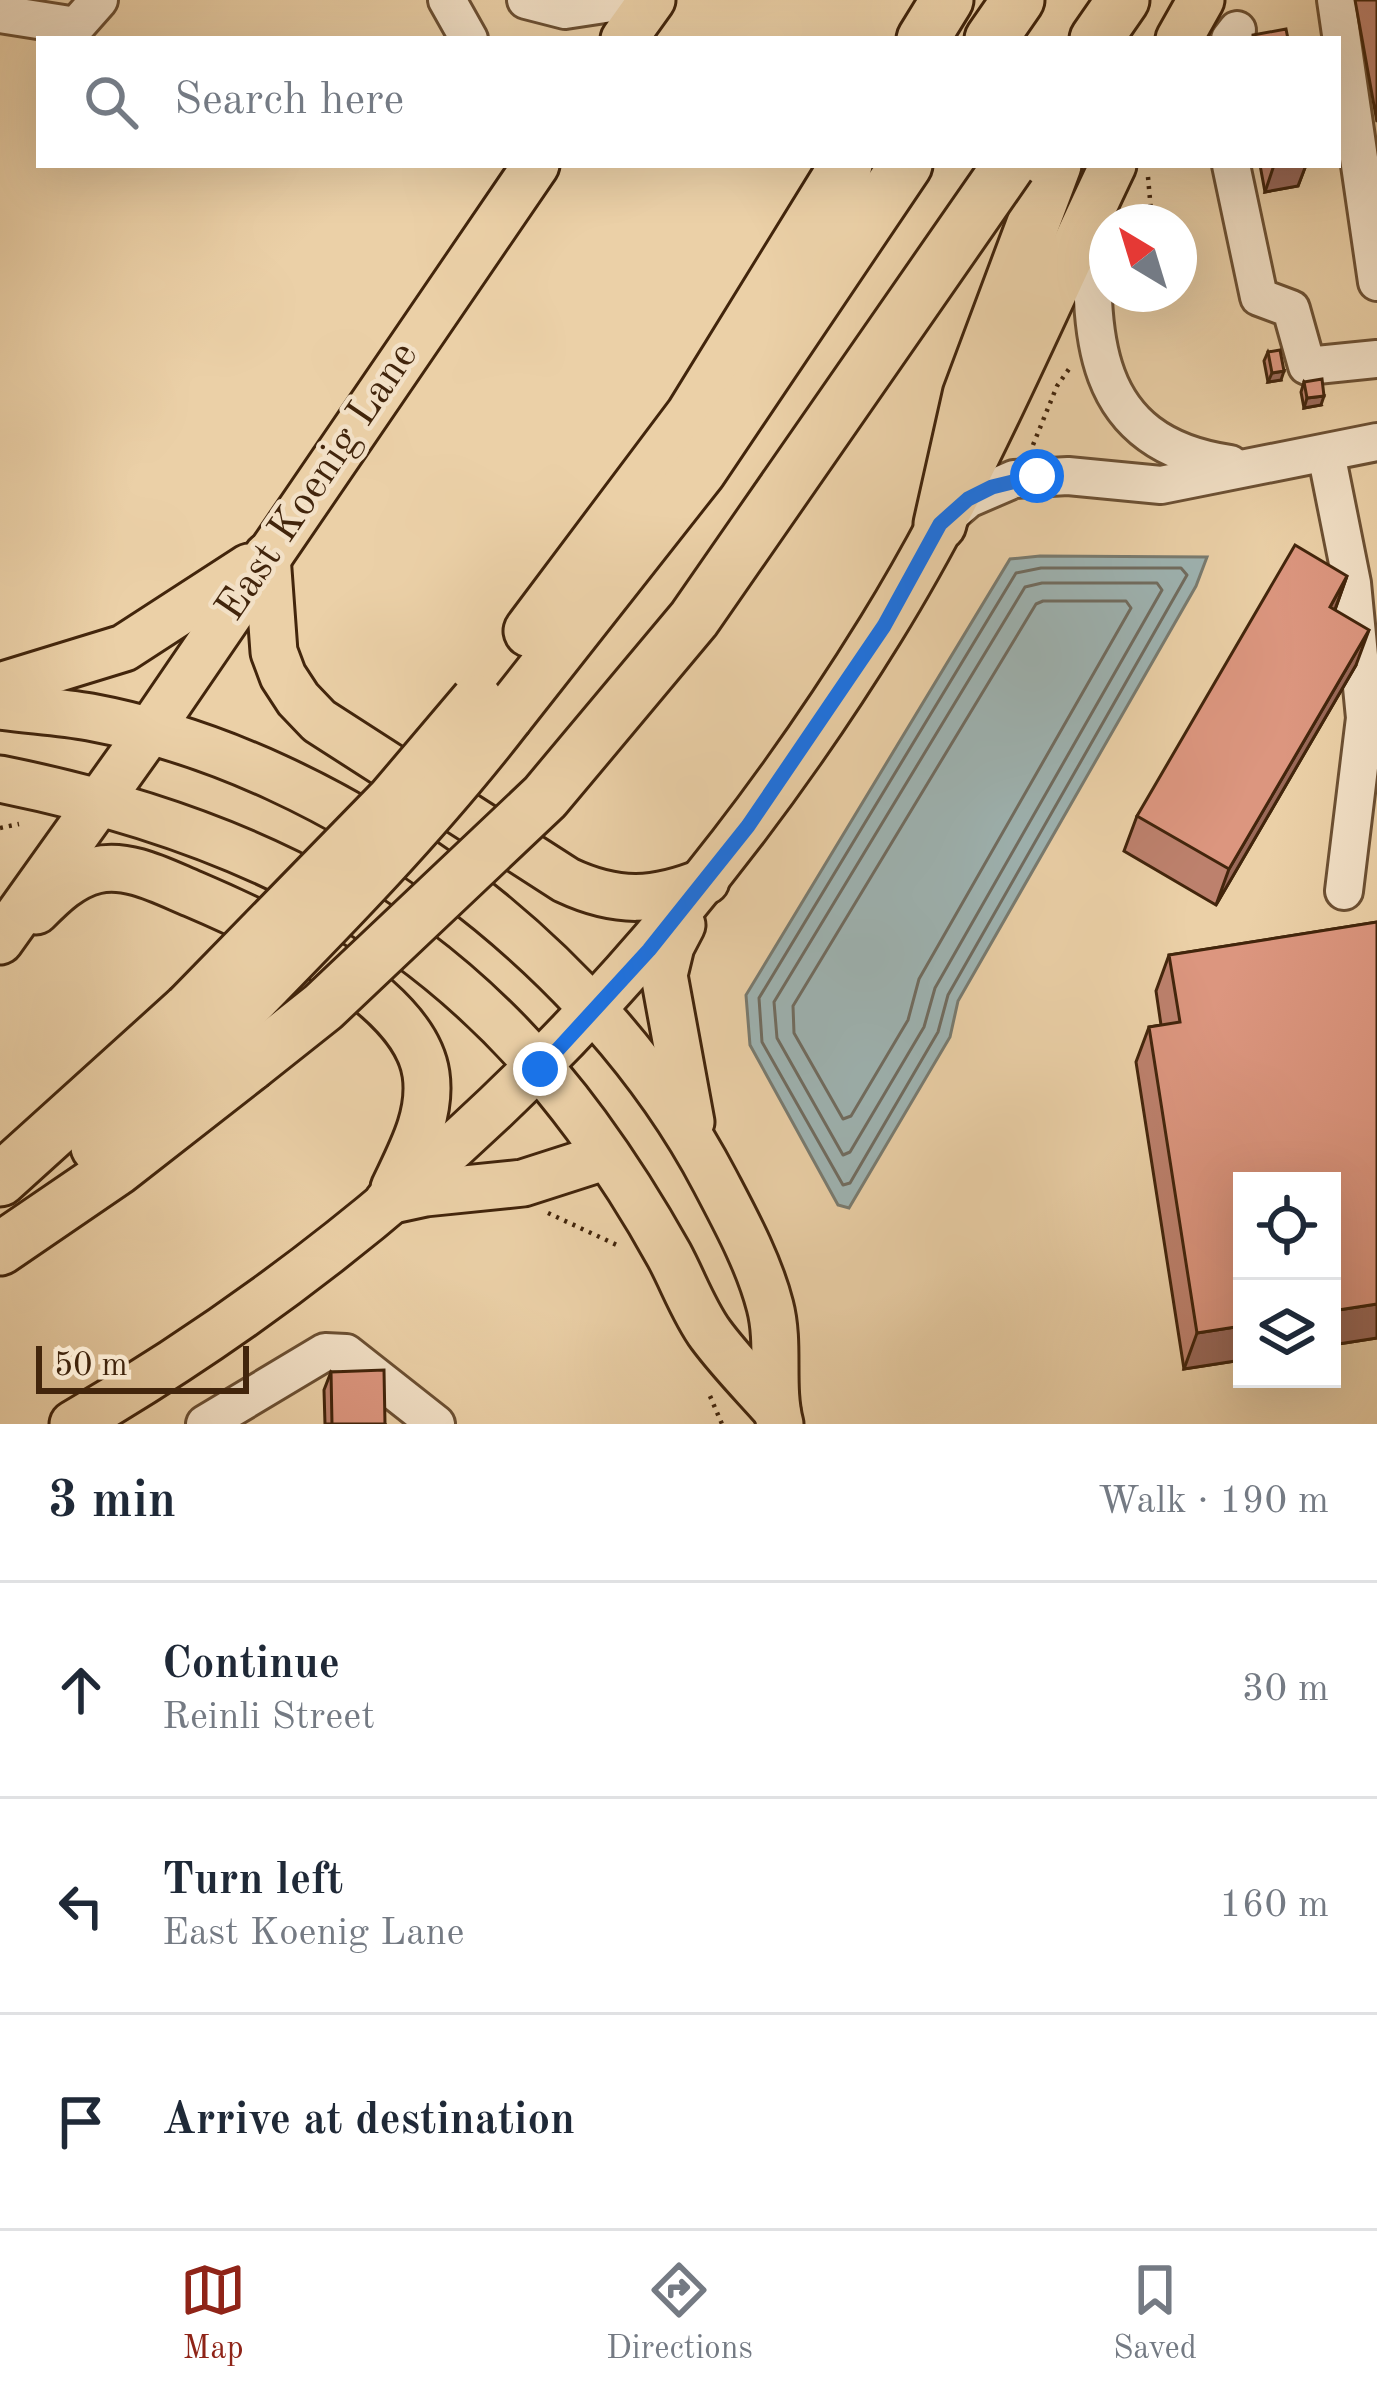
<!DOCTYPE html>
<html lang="en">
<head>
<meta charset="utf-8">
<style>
  :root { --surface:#fff; --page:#f2f2f3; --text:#1f2937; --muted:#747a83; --line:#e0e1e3; --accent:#8f2418 }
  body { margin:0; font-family:"Old Standard TT",serif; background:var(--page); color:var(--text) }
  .controls { position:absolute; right:36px; bottom:36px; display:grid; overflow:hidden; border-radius:0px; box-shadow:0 12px 48px #0002 }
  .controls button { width:108px; height:108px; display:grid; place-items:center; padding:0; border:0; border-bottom:3px solid var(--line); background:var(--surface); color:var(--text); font:60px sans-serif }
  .compass { position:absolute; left:1089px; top:204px; width:108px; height:108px; border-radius:50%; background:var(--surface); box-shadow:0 12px 48px #0002; rotate:322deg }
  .scale { position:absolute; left:36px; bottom:30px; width:213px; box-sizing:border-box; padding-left:12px; border:6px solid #42250c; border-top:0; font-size:33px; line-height:42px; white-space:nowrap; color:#42250c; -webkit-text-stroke:9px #f2e0c6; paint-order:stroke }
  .stop { position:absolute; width:36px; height:36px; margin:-27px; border:9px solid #1a73e8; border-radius:50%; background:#fff }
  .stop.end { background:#1a73e8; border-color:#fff; box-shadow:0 3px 12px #0008 }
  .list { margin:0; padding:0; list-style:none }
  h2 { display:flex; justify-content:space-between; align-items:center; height:156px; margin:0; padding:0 48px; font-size:51px }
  h2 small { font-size:39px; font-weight:400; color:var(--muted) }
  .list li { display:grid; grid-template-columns:78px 1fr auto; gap:36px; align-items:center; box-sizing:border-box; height:216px; padding:0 48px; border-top:3px solid var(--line) }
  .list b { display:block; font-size:45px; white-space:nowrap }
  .list p { margin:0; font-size:39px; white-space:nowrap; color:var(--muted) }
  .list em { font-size:39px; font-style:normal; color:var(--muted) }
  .icon { flex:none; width:66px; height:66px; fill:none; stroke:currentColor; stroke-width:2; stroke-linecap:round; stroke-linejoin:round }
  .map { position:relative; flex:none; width:1377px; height:1424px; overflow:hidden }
  .search { position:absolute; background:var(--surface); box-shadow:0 12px 48px #0002; left:36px; right:36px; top:36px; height:132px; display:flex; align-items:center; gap:30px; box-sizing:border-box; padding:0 42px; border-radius:0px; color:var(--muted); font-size:45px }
  .sheet { height:804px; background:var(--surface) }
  nav { display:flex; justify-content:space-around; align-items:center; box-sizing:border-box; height:168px; border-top:3px solid var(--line); background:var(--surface); font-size:33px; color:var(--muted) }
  nav a { display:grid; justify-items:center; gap:6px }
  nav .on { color:var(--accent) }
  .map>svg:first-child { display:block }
  .water { fill:#9eb4b3; stroke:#797b70; stroke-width:3 }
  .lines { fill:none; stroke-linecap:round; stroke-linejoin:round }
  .shore { stroke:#706c60; stroke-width:3 }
  .minor-casing { stroke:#6c5033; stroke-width:42 }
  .major-casing { stroke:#42250c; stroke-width:51 }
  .highway-casing { stroke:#42250c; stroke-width:57 }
  .path { stroke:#42250c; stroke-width:4.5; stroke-dasharray:3 6; stroke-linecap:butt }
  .minor { stroke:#f2e0c6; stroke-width:36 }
  .major { stroke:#ebd0a7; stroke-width:45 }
  .highway { stroke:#ebd0a7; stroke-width:51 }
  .highway-bridge-casing { stroke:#42250c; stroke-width:57; stroke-linecap:butt }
  .highway-bridge { stroke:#ebd0a7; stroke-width:51 }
  .wall { fill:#bd816d; stroke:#42250c; stroke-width:3 }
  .shaded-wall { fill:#9a6959; stroke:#42250c; stroke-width:3 }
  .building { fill:#dc967f; stroke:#42250c; stroke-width:3 }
  .route { stroke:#1a73e8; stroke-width:15 }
  .labels { text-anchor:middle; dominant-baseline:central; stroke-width:9; stroke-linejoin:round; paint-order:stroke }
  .street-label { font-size:42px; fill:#42250c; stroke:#f2e0c6 }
</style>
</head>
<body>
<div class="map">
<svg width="1377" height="1424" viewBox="0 0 1377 1424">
  <rect width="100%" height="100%" fill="#ebd0a7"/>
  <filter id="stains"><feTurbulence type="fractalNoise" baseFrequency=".00167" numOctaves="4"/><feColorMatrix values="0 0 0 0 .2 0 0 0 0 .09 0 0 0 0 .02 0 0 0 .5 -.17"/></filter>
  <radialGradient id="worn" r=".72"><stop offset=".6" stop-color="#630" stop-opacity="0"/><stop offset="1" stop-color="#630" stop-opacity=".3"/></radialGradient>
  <polygon class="water" points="1040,556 1207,557 1196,586 958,1001 950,1037 849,1208 838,1205 750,1045 746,995 1010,559"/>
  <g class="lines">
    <g class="shore">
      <polygon points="1041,568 1181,568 1187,575 948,995 938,1032 850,1183 843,1185 762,1042 759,998 1016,573"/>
      <polygon points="1042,583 1157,583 1162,590 935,988 924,1027 850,1152 843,1155 777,1038 774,1002 1025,587"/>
      <polygon points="1043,601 1126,601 1131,608 919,979 908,1020 851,1116 843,1119 794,1033 793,1006 1036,604"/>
    </g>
    <defs>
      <g id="minor">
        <polyline points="447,0 469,39"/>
        <polyline points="526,0 565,10 631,0"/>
        <polyline points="1336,0 1377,282"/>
        <polyline points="0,14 76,26 99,0"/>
        <polyline points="1230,39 1237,30"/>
        <polyline points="1231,165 1259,297 1291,309 1307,366 1377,359"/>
        <path d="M1094,215C1089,332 1087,443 1230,464"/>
        <polyline points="1326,453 1352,583 1365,718 1344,891"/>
        <polyline points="947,517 968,499 1014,479 1068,476 1161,485 1377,442"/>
        <polyline points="205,1424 325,1352 346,1353 436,1424"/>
      </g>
      <g id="major">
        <polyline points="624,39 652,0"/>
        <polyline points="1179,39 1201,0"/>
        <path d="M267,556L274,652L283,676L298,699L319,721L566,880C617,904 655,902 706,881"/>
        <polyline points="0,686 124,648 249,567"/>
        <path d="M0,706C30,710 61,712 90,717C341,764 597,956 715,1181C736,1221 759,1263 770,1306C780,1344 770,1386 780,1424"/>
        <path d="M0,779C243,828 436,921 586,1125C616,1166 644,1210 669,1255C683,1281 694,1312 711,1335C731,1362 755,1386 777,1411"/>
        <path d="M36,911C53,894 71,876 96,870C128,862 164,882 193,894C261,923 414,992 426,1074C432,1115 411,1152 394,1188"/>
        <polyline points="682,925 671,946 664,975 691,1122"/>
        <polyline points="0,941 149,732 536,165"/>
        <polyline points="388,1201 425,1193 523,1183 607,1156"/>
        <path d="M73,1424C409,1229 678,958 881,629C972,482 1039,320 1113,165"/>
      </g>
      <g id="highway">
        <polyline points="923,39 947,0"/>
        <polyline points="991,39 1018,0"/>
        <polyline points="1096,39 1123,0"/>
        <polyline points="940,524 969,395 1055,165"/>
        <polyline points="530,631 692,415 846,165"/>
        <polyline points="507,716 700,471 906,165"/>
        <polyline points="97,1147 217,1034"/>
        <polyline points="0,1180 189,1009"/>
        <polyline points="0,1249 117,1169 250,1065"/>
      </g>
    </defs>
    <use href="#minor" class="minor-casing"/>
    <use href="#major" class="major-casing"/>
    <use href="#highway" class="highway-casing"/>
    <g class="path">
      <polyline points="1148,177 1152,222"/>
      <polyline points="1033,445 1057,386 1069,369"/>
      <polyline points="0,828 19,824"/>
      <polyline points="548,1213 619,1246"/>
      <polyline points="710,1396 722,1424"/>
    </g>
    <use href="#minor" class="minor"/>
    <use href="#major" class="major"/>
    <use href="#highway" class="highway"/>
    <defs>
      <g id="highway-bridge">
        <polyline points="189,1009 393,800 477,701"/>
        <path d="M217,1034C318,931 419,830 507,716"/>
        <polyline points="250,1065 323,1007 545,797 694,619 1009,165"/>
      </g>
    </defs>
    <use href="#highway-bridge" class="highway-bridge-casing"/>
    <use href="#highway-bridge" class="highway-bridge"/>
  </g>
  <g class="wall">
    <polygon points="1355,0 1377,0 1377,122"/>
    <polygon points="1260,165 1306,165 1298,186 1265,192"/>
    <polygon points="1268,352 1281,380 1268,382 1264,361"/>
    <polygon points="1304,382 1321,405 1304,408 1301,392"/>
    <polygon points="1347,576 1335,610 1356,665 1216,905 1124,851 1137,816"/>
    <polygon points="1377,922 1377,1338 1332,1345 1332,1181 1242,1181 1242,1360 1184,1369 1136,1062 1149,1027 1161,1025 1156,991 1169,955"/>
    <polygon points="331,1372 385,1424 325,1424 324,1390"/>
  </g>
  <g class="shaded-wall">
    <polygon points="1274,165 1306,165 1298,186 1265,192"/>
    <polygon points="1284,371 1281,380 1268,382 1272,373"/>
    <polygon points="1324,396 1321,405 1304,408 1307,398"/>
    <polygon points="1347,576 1334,612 1330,607"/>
    <polygon points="1369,630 1356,665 1216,905 1229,869"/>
    <polygon points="1377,1304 1377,1338 1332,1345 1332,1311"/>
    <polygon points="1242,1326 1242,1360 1184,1369 1197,1333"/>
  </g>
  <g class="building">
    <polygon points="1286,29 1288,39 1253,39 1253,35"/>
    <polygon points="1280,350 1284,371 1272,373 1268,352"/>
    <polygon points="1322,379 1324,396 1307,398 1304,382"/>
    <polygon points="1295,545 1347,576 1330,607 1369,630 1229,869 1137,816"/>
    <polygon points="1377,922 1377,1304 1332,1311 1332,1181 1242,1181 1242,1326 1197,1333 1149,1027 1180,1022 1169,955"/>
    <polygon points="384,1370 385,1424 332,1424 331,1372"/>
  </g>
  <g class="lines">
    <polyline class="route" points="540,1069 649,950 748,826 884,626 940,524 968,499 992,487 1037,476"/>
  </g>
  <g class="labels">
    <g class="street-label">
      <text transform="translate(318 482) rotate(-56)">East Koenig Lane</text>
    </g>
  </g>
  <rect width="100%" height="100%" filter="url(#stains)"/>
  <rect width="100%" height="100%" fill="url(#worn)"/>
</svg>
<div class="controls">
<button><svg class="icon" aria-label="locate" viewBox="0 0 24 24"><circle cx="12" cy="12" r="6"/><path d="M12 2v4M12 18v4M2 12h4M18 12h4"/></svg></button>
<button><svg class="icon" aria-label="layers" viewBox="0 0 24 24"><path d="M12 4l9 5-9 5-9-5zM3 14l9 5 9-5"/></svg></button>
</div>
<svg class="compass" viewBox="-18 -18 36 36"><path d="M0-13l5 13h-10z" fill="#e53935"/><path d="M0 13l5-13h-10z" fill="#747a83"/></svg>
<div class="scale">50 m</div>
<div class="stop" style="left:1037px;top:476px"></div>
<div class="stop end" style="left:540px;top:1069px"></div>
<div class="search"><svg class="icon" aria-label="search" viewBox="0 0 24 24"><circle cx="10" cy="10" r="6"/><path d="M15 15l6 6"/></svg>Search here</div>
</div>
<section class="sheet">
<h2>3 min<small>Walk · 190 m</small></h2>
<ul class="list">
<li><svg class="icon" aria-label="ahead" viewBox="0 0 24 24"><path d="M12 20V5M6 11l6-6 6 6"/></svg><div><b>Continue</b><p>Reinli Street</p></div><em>30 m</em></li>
<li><svg class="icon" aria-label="left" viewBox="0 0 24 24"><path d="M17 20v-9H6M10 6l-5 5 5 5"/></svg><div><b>Turn left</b><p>East Koenig Lane</p></div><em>160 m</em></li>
<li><svg class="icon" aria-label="arrive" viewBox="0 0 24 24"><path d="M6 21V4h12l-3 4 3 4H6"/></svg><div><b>Arrive at destination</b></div></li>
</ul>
</section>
<nav>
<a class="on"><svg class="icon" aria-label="map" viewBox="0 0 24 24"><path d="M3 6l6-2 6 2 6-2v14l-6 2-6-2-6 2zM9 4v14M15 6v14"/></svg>Map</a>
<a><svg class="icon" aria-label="directions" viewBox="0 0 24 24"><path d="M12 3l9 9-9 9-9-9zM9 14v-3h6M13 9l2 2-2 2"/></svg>Directions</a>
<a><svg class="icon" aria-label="saved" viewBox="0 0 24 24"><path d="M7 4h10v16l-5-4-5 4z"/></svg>Saved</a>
</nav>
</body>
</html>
